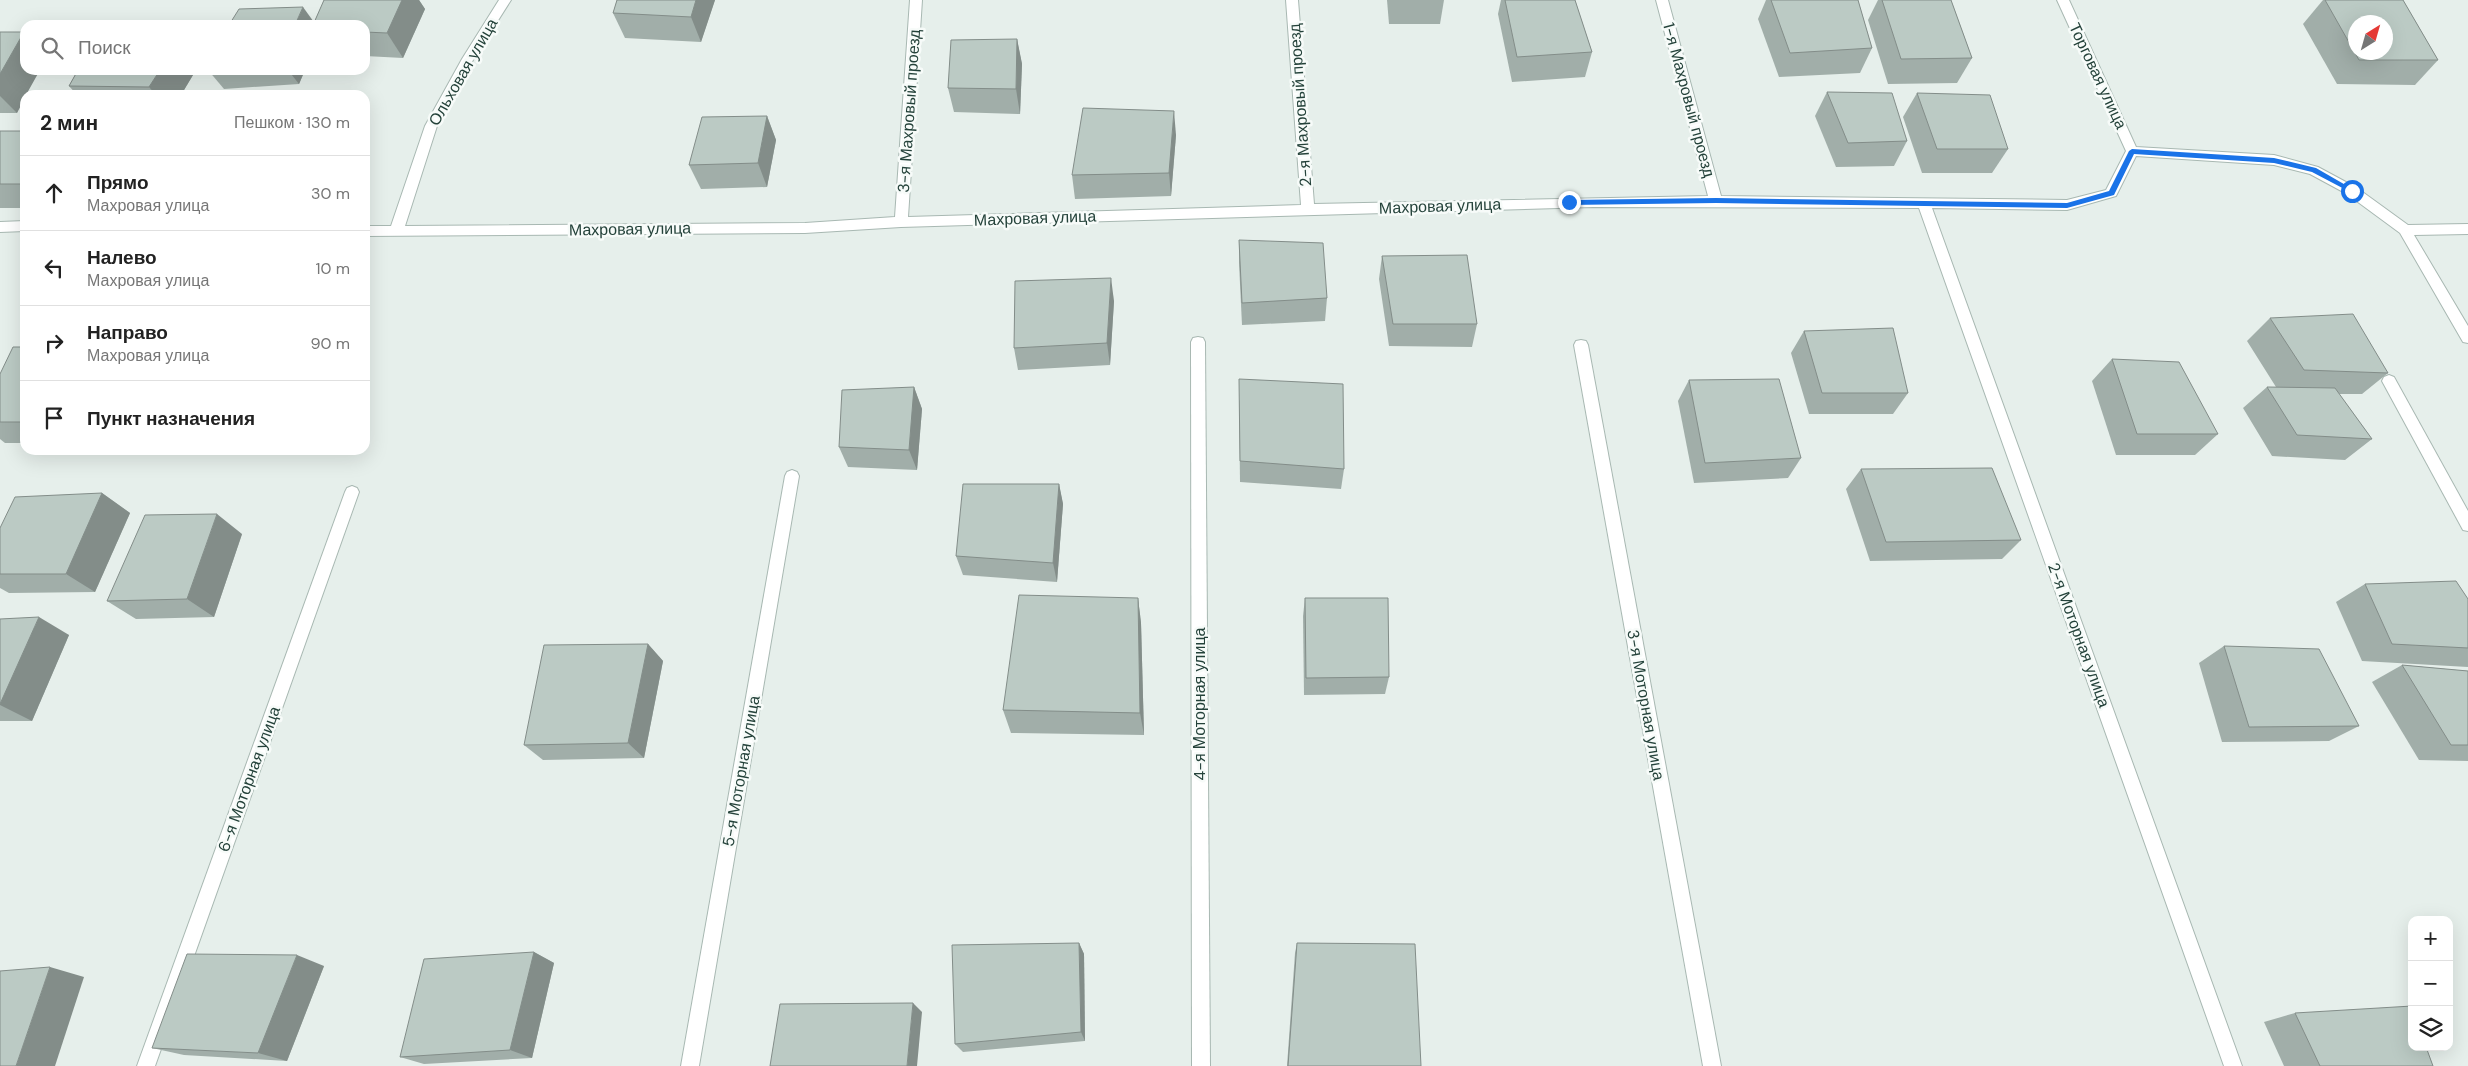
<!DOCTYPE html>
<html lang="ru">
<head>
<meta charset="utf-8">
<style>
  :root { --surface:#fff; --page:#f6f6f6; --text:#222; --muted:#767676; --line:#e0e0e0 }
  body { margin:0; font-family:"DM Sans",sans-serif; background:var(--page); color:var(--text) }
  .controls { position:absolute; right:15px; bottom:15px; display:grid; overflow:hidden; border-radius:10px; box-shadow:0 5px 20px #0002 }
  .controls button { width:45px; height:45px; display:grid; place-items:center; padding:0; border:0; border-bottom:1px solid var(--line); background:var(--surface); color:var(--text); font:25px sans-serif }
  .compass { position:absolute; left:2348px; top:15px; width:45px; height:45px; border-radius:50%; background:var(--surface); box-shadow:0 5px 20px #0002; rotate:37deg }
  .stop { position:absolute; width:15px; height:15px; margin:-11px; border:4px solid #1a73e8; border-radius:50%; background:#fff }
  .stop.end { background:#1a73e8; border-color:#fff; box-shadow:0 1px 5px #0008 }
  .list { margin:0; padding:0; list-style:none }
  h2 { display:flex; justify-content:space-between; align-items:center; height:65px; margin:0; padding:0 20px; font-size:21px }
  h2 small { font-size:16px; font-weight:400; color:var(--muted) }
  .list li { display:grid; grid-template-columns:32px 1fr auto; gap:15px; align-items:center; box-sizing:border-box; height:75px; padding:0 20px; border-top:1px solid var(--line) }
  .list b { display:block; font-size:19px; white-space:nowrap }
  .list p { margin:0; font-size:16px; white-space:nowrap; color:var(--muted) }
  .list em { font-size:16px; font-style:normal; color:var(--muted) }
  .icon { flex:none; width:28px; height:28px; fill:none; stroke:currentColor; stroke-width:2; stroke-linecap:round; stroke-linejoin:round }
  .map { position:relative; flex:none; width:2468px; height:1066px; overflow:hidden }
  .search { position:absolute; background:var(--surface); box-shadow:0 5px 20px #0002; left:20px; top:20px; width:350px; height:55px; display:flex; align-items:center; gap:12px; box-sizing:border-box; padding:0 18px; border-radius:15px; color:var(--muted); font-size:19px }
  .panel { position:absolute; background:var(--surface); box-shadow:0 5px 20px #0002; left:20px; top:90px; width:350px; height:365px; border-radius:15px }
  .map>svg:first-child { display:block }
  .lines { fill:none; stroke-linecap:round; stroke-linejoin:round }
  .minor-casing { stroke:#a8b8b2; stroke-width:2 }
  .minor { fill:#fff; fill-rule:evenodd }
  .wall { fill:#a1aea9 }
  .shaded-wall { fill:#838d89 }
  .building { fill:#bbcac4; stroke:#838d89; fill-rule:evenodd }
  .route { fill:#1a73e8 }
  .labels { text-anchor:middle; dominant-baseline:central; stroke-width:5; stroke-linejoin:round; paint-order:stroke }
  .street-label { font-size:16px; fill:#24423a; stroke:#f7fbf9 }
</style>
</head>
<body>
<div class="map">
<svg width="2468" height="1066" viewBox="0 0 2468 1066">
  <rect width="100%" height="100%" fill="#e6efeb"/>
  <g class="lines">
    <defs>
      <g id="minor">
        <polygon points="499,0 511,0 473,60 437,126 405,226 805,223 895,217 910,0 922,0 908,217 1301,205 1286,0 1298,0 1314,204 1708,196 1656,0 1668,0 1721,196 2067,200 2106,190 2126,151 2057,0 2069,0 2136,147 2274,155 2318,167 2357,188 2408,225 2468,224 2468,234 2414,235 2468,326 2468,343 2463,342 2400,233 2347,194 2310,174 2274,165 2136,156 2116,196 2067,210 1932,208 2242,1066 2224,1066 1919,208 1593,207 901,227 805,233 365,236 365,226 391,226 425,126 462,59"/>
        <polygon points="25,221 25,231 0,232 0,222"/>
        <polygon points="1198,337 1203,338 1205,342 1210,1066 1192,1066 1191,342 1193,338"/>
        <polygon points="1581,340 1586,341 1588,345 1721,1066 1703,1066 1574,345 1576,341"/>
        <polygon points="2389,375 2394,377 2468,511 2468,531 2463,530 2382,381 2384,377"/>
        <polygon points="792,470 797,472 799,476 699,1066 681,1066 785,476 787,472"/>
        <polygon points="352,486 357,488 359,492 155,1066 137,1066 345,492 347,488"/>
      </g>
    </defs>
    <use href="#minor" class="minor-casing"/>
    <use href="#minor" class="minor"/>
  </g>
  <g class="wall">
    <polygon points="324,0 419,0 425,9 403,58 365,56 365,25 314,23"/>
    <polygon points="617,0 715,0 701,42 625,38 613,13"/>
    <polygon points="1387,0 1444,0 1440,24 1389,24"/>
    <polygon points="1501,0 1575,0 1592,52 1585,77 1512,82 1498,14"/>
    <polygon points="1766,0 1858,0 1872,48 1860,73 1779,77 1758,19"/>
    <polygon points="1878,0 1951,0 1972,58 1957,83 1888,84 1868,20"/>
    <polygon points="2323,0 2403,0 2438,60 2415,85 2337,84 2303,24"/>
    <polygon points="0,32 24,32 25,33 25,70 17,113 0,113"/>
    <polygon points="1017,39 1022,64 1020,114 954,112 948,88"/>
    <polygon points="78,70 196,70 181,95 77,95 69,86"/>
    <polygon points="208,70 305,70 299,84 224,89"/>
    <polygon points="1827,92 1907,141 1894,166 1836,167 1815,116"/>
    <polygon points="1917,93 2008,149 1992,173 1922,173 1903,117"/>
    <polygon points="767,116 776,140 767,187 701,189 689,165"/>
    <rect x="0" y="131" width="25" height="77"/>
    <polygon points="1176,135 1171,196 1075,199 1072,175"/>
    <polygon points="1239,240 1327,298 1325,321 1242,325 1239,263"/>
    <polygon points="1382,256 1477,324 1472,347 1389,346 1379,279"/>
    <polygon points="1114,301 1110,365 1018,370 1014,348"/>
    <polygon points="2270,318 2388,373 2362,394 2339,394 2372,439 2345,460 2272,456 2243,408 2267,387 2276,387 2247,341"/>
    <polygon points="1804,331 1908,393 1893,414 1809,414 1791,353"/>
    <polygon points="25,347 25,443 5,443 0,439 0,374"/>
    <polygon points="2112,359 2218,434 2195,455 2116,455 2092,381"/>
    <polygon points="1689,380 1801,458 1788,478 1694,483 1678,401"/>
    <polygon points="914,387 922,409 917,470 848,467 839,447"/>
    <polygon points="1239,400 1344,469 1341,489 1240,482"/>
    <polygon points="1861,469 2021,540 2002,559 1870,561 1846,489"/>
    <polygon points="1059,484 1063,504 1057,582 963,575 956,556"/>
    <polygon points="102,493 130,513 95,592 9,593 0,588 0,528"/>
    <polygon points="242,534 214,617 136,619 107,601"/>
    <polygon points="2365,584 2468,599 2468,667 2362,661 2336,602"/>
    <polygon points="1138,598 1141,623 1144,735 1011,733 1003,710"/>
    <polygon points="1305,598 1389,677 1385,694 1304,695 1303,616"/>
    <polygon points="0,619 69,635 32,721 0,721"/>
    <polygon points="648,644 663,661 644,758 543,760 524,745"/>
    <polygon points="2224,646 2359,726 2329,741 2222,742 2199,663"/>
    <polygon points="2402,665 2468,671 2468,761 2419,760 2372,682"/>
    <polygon points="1079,943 1084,954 1085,1041 963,1052 955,1044"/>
    <polygon points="1297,943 1421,1066 1287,1066 1295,953"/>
    <polygon points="534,952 554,963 532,1058 424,1064 400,1057"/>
    <polygon points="324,966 287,1061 184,1055 152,1048"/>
    <polygon points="2295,1013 2433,1066 2284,1066 2264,1022"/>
  </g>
  <g class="shaded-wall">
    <polygon points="402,0 419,0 425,9 403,58 387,33"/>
    <polygon points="696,0 715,0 701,42 691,17"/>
    <polygon points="303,7 316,25 295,25"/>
    <polygon points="24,32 25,33 25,70 40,70 26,95 25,95 25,98 17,113 0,96 0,74"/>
    <polygon points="1017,39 1022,64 1020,114 1016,89"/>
    <polygon points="160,70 196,70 181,95 156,95 149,87"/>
    <polygon points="288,70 305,70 299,84"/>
    <polygon points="1174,111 1176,135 1171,196 1169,173"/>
    <polygon points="767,116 776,140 767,187 758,163"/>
    <polygon points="1111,278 1114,301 1110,365 1107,343"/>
    <polygon points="914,387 922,409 917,470 909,450"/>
    <polygon points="1059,484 1063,504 1057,582 1053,563"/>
    <polygon points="102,493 130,513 95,592 66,574"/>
    <polygon points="217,514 242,534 214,617 187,599"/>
    <polygon points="1138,598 1141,623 1144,735 1140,713"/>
    <polygon points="39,617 69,635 32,721 0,705 0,704"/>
    <polygon points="648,644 663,661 644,758 628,743"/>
    <polygon points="1079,943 1084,954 1085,1041 1081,1032"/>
    <polygon points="534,952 554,963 532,1058 510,1050"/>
    <polygon points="297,955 324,966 287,1061 258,1053"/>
    <polygon points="50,967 84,977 55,1066 16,1066"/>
    <polygon points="913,1003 922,1012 917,1066 907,1066"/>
  </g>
  <g class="building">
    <polygon points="324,0 402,0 387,33 365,32 365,25 313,25"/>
    <polygon points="617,0 696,0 691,17 613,13"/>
    <polygon points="1505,0 1575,0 1592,52 1517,57"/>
    <polygon points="1771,0 1858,0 1872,48 1790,53"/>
    <polygon points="1882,0 1951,0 1972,58 1901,59"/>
    <path d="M2325,0H2403L2438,60H2359ZM2356,22H2386V52H2356Z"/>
    <polygon points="303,7 295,25 229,25 239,9"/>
    <polygon points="0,32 24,32 0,74"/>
    <polygon points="1017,39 1016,89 948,88 951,40"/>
    <polygon points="78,70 160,70 149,87 69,86"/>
    <polygon points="1827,92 1892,93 1907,141 1848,143"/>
    <polygon points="1917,93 1990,95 2008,149 1937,149"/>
    <polygon points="1083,108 1174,111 1169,173 1072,175"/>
    <polygon points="767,116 758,163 689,165 702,117"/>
    <rect x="0" y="131" width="25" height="53"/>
    <polygon points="1239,240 1323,243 1327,298 1242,303"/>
    <polygon points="1467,255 1477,324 1393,324 1382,256"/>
    <polygon points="1111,278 1107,343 1014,348 1015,281"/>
    <polygon points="2353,314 2388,373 2304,370 2270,318"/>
    <polygon points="1893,328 1908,393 1822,393 1804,331"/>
    <polygon points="13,347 25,347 25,422 0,422 0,374"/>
    <polygon points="2112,359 2179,362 2218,434 2137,434"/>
    <polygon points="1239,379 1343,384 1344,469 1240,461"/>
    <polygon points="1779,379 1801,458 1705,463 1689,380"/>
    <polygon points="914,387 909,450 839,447 842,390"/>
    <polygon points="2267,387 2335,388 2372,439 2297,435"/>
    <polygon points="1992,468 2021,540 1886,542 1861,469"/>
    <polygon points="963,484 1059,484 1053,563 956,556"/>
    <polygon points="102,493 66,574 0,574 0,528 15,497"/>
    <polygon points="217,514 187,599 107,601 145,515"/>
    <polygon points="2456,581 2468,599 2468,648 2392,644 2365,584"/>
    <polygon points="1019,595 1138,598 1140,713 1003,710"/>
    <polygon points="1305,598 1388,598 1389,677 1306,678"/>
    <polygon points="39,617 0,704 0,619"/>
    <polygon points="648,644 628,743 524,745 544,645"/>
    <polygon points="2224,646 2319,649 2359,726 2249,727"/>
    <polygon points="2402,665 2468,671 2468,745 2451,745"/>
    <polygon points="1079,943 1081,1032 955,1044 952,945"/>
    <polygon points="1297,943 1415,944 1421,1066 1288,1066"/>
    <polygon points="534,952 510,1050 400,1057 424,959"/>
    <polygon points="187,954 297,955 258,1053 152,1048"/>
    <polygon points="50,967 16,1066 0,1066 0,971"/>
    <polygon points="913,1003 907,1066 770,1066 780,1004"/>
    <polygon points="2412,1006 2412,1047 2426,1047 2433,1066 2320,1066 2295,1013"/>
  </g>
  <polygon class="route" points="2132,149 2274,158 2316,168 2356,191 2350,192 2312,172 2274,163 2134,154 2114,195 2067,208 1716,203 1569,205 1565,202 1569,200 1716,198 2067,203 2109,191 2129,151"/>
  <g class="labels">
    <g class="street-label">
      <text transform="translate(463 72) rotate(-60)">Ольховая улица</text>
      <text transform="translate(2098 76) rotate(65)">Торговая улица</text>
      <text transform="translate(1689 100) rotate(75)">1-я Махровый проезд</text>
      <text transform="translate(1300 105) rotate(-94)">2-я Махровый проезд</text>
      <text transform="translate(909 111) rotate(-86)">3-я Махровый проезд</text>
      <text transform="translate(1440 206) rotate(-2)">Махровая улица</text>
      <text transform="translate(1035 218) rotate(-2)">Махровая улица</text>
      <text transform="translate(630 229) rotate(-1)">Махровая улица</text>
      <text transform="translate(2079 635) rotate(70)">2-я Моторная улица</text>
      <text transform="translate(1199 704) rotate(-90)">4-я Моторная улица</text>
      <text transform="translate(1646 705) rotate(80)">3-я Моторная улица</text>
      <text transform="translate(741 771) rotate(-80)">5-я Моторная улица</text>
      <text transform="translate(249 779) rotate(-70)">6-я Моторная улица</text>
    </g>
  </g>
</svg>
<div class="controls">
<button>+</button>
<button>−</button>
<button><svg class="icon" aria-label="layers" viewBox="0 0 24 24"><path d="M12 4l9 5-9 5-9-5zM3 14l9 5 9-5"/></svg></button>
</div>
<svg class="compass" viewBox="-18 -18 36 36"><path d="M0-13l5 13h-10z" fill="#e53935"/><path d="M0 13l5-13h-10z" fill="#767676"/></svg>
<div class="stop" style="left:2352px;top:191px"></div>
<div class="stop end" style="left:1569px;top:202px"></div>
<div class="search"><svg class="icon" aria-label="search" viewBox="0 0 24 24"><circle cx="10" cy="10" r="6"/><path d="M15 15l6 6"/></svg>Поиск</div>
<section class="panel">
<h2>2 мин<small>Пешком · 130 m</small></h2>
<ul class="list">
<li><svg class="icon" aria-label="ahead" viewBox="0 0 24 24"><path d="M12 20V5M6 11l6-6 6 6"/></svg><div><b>Прямо</b><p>Махровая улица</p></div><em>30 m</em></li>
<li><svg class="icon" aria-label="left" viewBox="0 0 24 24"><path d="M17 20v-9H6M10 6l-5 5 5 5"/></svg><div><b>Налево</b><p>Махровая улица</p></div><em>10 m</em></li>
<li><svg class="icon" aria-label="right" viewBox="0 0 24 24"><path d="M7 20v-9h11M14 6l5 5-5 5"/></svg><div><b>Направо</b><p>Махровая улица</p></div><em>90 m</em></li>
<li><svg class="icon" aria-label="arrive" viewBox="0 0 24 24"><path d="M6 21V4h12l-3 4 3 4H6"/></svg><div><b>Пункт назначения</b></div></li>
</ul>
</section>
</div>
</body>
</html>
